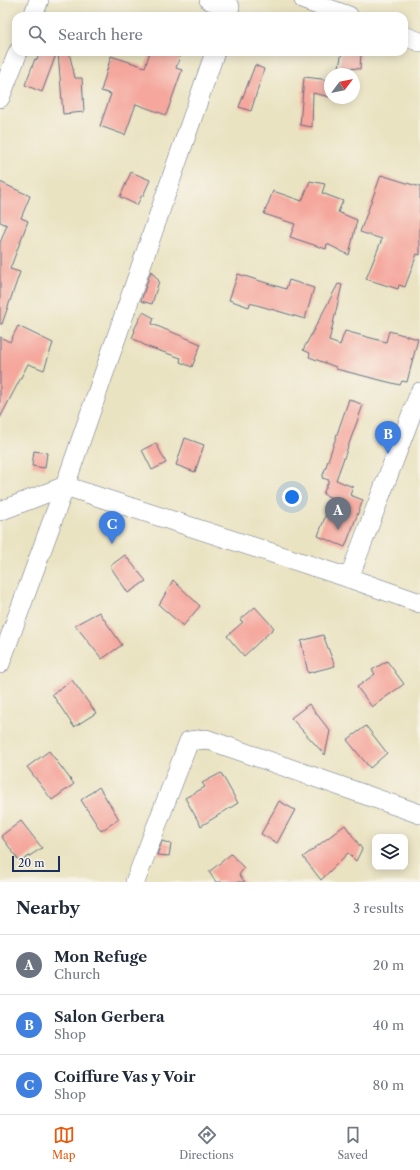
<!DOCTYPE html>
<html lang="en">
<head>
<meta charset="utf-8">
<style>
  :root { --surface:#fff; --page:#f6f6f7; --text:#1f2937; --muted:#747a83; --line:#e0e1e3; --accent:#ea580c }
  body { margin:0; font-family:"Libre Caslon Text",serif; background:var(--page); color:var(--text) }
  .controls { position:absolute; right:12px; bottom:12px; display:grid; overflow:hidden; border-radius:8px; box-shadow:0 2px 10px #0003 }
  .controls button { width:36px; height:36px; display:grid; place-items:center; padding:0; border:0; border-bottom:1px solid var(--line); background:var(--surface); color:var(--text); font:20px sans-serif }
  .compass { position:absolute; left:324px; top:68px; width:36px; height:36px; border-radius:50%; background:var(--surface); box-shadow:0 2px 10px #0003; rotate:58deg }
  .scale { position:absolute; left:12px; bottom:10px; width:48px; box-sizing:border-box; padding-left:4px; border:2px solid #1b2f5e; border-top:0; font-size:11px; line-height:14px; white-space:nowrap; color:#1b2f5e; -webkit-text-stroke:3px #f7f3e8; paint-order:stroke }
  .you { position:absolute; left:292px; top:497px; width:14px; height:14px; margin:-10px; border:3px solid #fff; border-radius:50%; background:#1a73e8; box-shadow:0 0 0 6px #1a73e833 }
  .badge { display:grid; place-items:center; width:26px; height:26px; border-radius:50%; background:var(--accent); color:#fff; font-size:13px; font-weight:700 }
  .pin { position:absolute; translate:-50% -33px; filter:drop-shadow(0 1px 2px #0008) }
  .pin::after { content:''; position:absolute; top:21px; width:14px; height:12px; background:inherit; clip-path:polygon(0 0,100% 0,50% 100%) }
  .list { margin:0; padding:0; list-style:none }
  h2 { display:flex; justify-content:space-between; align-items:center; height:52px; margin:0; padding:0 16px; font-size:17px }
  h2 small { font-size:13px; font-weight:400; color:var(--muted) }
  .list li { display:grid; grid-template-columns:26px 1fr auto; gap:12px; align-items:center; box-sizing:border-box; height:60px; padding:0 16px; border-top:1px solid var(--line) }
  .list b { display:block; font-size:15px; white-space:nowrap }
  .list p { margin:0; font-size:13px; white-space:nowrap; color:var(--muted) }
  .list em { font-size:13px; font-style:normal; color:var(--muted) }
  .icon { flex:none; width:22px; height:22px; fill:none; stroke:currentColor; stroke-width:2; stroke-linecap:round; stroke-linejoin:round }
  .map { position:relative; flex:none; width:420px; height:882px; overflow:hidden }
  .search { position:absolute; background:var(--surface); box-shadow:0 2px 10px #0003; left:12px; right:12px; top:12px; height:44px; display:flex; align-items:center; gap:10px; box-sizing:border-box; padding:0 14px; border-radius:12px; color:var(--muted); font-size:15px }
  .sheet { height:232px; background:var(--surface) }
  nav { display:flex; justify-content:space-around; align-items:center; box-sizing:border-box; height:56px; border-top:1px solid var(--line); background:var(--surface); font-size:11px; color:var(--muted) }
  nav a { display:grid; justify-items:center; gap:2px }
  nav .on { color:var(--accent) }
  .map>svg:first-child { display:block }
  .building { fill:#f5a79d }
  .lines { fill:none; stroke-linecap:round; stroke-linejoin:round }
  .street-casing { stroke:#636e81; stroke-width:20 }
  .street { stroke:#fff; stroke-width:19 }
</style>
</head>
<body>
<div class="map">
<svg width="420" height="882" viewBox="0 0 420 882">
  <rect width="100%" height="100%" fill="#f7f3e8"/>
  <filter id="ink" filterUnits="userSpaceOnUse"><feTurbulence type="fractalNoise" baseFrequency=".025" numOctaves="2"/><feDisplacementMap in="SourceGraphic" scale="8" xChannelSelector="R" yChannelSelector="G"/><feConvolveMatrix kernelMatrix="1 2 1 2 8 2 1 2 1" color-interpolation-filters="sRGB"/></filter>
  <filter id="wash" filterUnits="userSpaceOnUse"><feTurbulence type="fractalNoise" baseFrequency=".012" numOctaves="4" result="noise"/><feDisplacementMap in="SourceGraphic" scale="16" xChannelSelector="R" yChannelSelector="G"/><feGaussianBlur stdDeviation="0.9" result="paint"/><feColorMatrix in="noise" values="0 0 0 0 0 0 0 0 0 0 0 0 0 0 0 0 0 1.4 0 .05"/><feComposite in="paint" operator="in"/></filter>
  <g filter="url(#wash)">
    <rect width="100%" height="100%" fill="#eae3c2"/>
    <g id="blocks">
      <g class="building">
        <polygon points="39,52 57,52 42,92 25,85 35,59 37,60"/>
        <polygon points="58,52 69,52 75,78 82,78 84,112 63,114"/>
        <polygon points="150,52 165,52 180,57 176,68 182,70 166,115 136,104 125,135 100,126 111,94 101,91 111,56 145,67"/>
        <polygon points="342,52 361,52 360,69 339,67"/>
        <polygon points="255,65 264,69 251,111 239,107"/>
        <polygon points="304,77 330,80 330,97 313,93 312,127 300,125"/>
        <polygon points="131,172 150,180 143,196 142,195 137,205 120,197"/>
        <polygon points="381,175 420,187 420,255 417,254 405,287 399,285 398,289 366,279 382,239 360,232"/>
        <polygon points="310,181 325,184 322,193 343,201 338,212 357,220 349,255 327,244 326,249 290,237 295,224 264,214 273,191 302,201"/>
        <polygon points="0,182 30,196 21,218 28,221 10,269 20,272 2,324 0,324 0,243 7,225 0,222"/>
        <polygon points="151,271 159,281 152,304 141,301"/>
        <polygon points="238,274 286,289 289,280 314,288 305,319 250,303 249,307 229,300"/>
        <polygon points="338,284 342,285 329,341 340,345 345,331 386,342 389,331 418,339 407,382 402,381 400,385 336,369 336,367 309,357 310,353 303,350"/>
        <polygon points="143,312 154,318 152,324 201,344 192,367 180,362 181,358 148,347 132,338 135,331 134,330"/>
        <polygon points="18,326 53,343 44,370 28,364 0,418 0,337 10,342"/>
        <polygon points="349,399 363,405 336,480 353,487 350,495 363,500 345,547 318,536 332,498 323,494 329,480 322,478"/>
        <polygon points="185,438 204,445 195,472 176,465"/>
        <polygon points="156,443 166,463 152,470 142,450"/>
        <polygon points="34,451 47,453 45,468 32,466"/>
        <polygon points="125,555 146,581 128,593 110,566"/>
        <polygon points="173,580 200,606 183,626 159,605"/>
        <polygon points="255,607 274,628 244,656 227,636 243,622 240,620"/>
        <polygon points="99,612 122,645 102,659 75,625"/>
        <polygon points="323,635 335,666 308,673 301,641"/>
        <polygon points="387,661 404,684 372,707 357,687 375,674 372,670"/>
        <polygon points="72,680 96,713 74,727 52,694"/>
        <polygon points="309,704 330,731 325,755 291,718"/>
        <polygon points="366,726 387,753 370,768 347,740"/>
        <polygon points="49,751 74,784 52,800 27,767"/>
        <polygon points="221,773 238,803 201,826 185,798 205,787 202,783"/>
        <polygon points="99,787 119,819 101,831 81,800"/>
        <polygon points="279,801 295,810 277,843 261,834"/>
        <polygon points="21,821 42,848 20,862 1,836"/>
        <polygon points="345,825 362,849 356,861 348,853 321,880 303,857"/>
        <polygon points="162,841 171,844 169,856 157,855"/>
        <polygon points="231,854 244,868 239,875 245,882 216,882 209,872"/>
      </g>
    </g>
  </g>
  <g filter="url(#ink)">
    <use href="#blocks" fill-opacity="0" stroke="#636e81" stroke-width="1"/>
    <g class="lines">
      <defs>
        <g id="street">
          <polyline points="209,0 230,7"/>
          <polyline points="304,0 349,16"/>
          <polyline points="33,16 39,0"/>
          <polyline points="404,36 420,42"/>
          <polyline points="0,98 18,52"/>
          <polyline points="0,511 65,486 349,578 420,603"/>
          <polyline points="349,578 420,392"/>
          <polyline points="0,664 65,486 215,52"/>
          <polyline points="135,882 189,741 206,739 420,814"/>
        </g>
      </defs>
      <use href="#street" class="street-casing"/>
      <use href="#street" class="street"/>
    </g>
  </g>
</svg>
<div class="controls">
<button><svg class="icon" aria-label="layers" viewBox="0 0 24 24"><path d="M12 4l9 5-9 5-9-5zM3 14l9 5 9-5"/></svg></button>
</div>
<svg class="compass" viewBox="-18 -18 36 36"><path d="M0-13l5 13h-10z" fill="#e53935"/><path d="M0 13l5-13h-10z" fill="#747a83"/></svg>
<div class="scale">20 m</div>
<div class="you"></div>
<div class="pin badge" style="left:338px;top:530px;background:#6b7280">A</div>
<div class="pin badge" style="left:388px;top:454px;background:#3f7fe0">B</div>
<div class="pin badge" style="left:112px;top:544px;background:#3f7fe0">C</div>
<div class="search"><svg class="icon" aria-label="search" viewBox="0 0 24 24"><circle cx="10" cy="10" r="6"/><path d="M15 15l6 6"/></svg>Search here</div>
</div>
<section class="sheet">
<h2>Nearby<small>3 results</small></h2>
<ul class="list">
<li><span class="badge" style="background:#6b7280">A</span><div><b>Mon Refuge</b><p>Church</p></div><em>20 m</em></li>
<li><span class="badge" style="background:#3f7fe0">B</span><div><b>Salon Gerbera</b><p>Shop</p></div><em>40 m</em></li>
<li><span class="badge" style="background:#3f7fe0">C</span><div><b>Coiffure Vas y Voir</b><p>Shop</p></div><em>80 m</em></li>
</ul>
</section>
<nav>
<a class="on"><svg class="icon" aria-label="map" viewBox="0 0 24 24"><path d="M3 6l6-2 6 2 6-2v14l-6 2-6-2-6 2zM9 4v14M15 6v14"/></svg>Map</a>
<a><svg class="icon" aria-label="directions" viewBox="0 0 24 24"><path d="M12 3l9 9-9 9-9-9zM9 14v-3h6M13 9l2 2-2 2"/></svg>Directions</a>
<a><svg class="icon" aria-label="saved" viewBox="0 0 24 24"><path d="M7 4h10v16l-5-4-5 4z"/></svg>Saved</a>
</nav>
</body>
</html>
